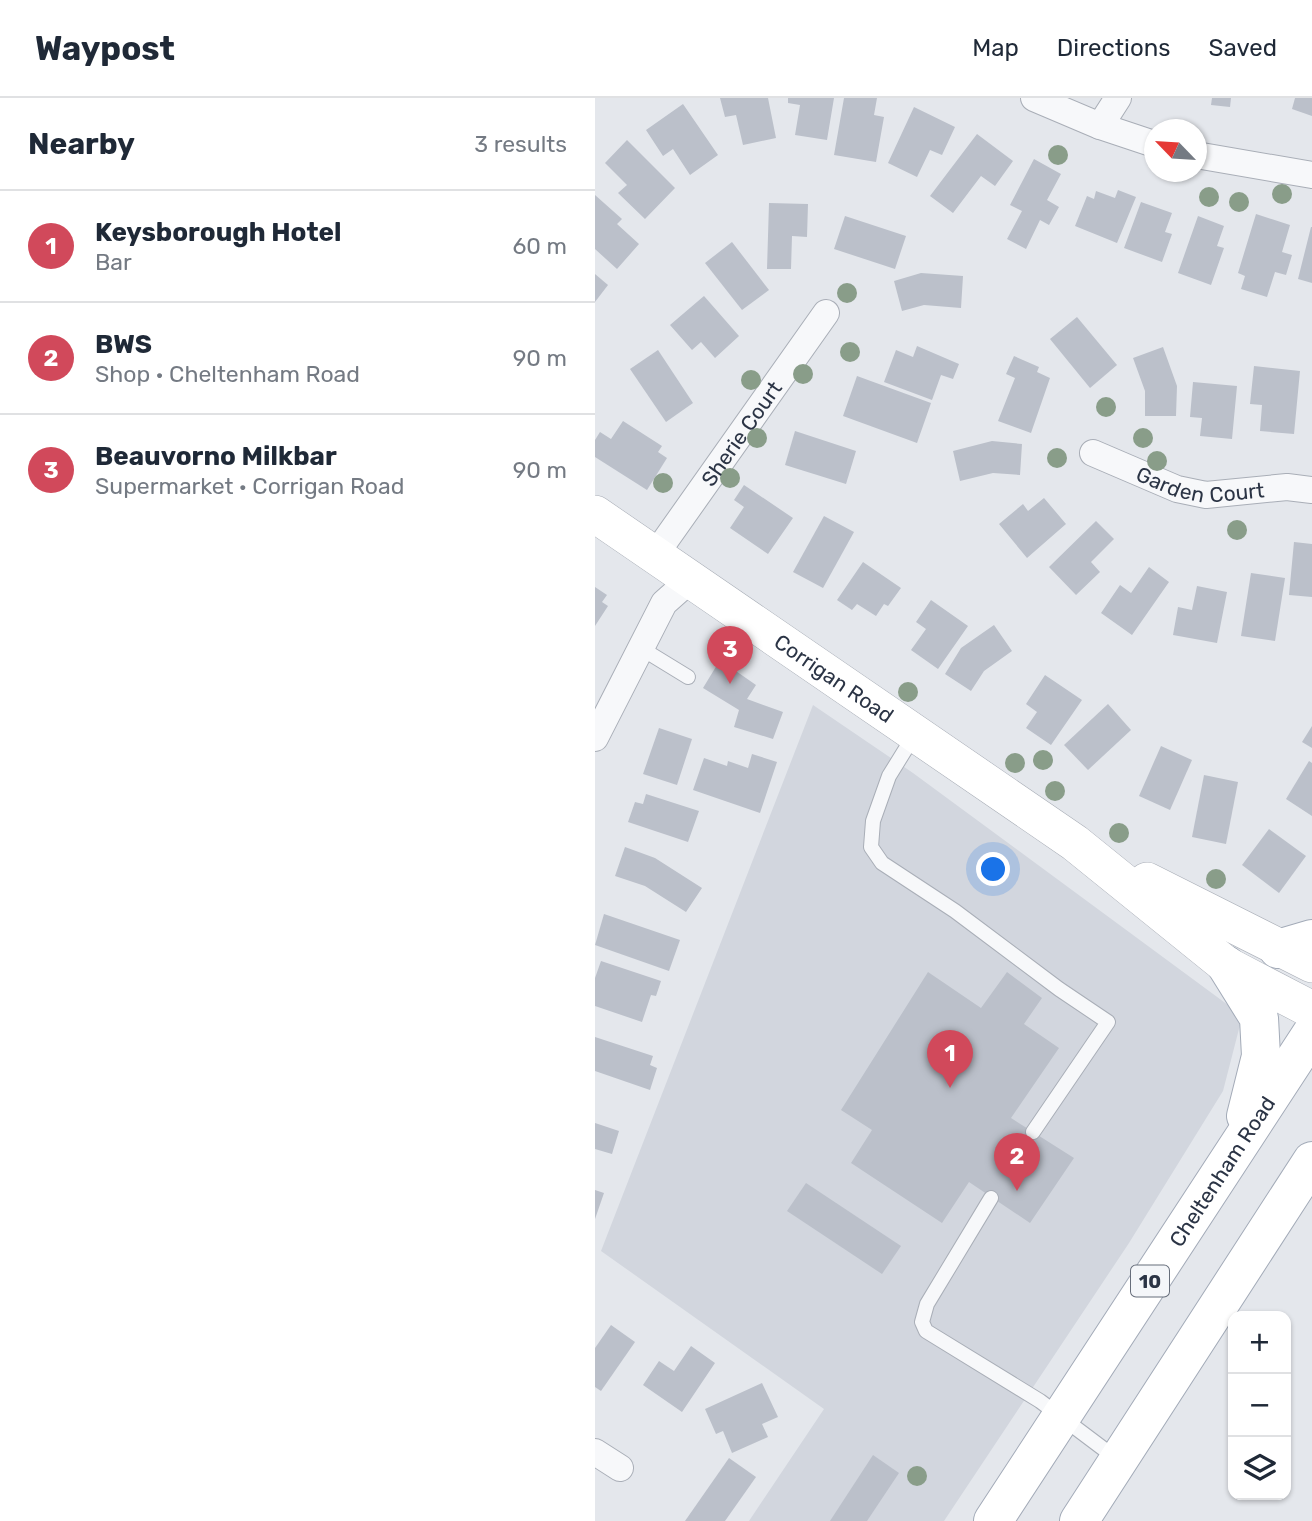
<!DOCTYPE html>
<html lang="en">
<head>
<meta charset="utf-8">
<style>
  :root { --surface:#fff; --page:#f2f2f3; --text:#1f2937; --muted:#747a83; --line:#e0e1e3; --accent:#d1495b }
  body { margin:0; font-family:Rubik,sans-serif; background:var(--page); color:var(--text) }
  .controls { position:absolute; right:21px; bottom:21px; display:grid; overflow:hidden; border-radius:14px; box-shadow:0 2px 5px #0004 }
  .controls button { width:63px; height:63px; display:grid; place-items:center; padding:0; border:0; border-bottom:2px solid var(--line); background:var(--surface); color:var(--text); font:35px sans-serif }
  .compass { position:absolute; left:549px; top:21px; width:63px; height:63px; border-radius:50%; background:var(--surface); box-shadow:0 2px 5px #0004; rotate:295deg }
  .you { position:absolute; left:399px; top:772px; width:24px; height:24px; margin:-18px; border:5px solid #fff; border-radius:50%; background:#1a73e8; box-shadow:0 0 0 10px #1a73e833 }
  .badge { display:grid; place-items:center; width:46px; height:46px; border-radius:50%; background:var(--accent); color:#fff; font-size:23px; font-weight:700 }
  .pin { position:absolute; translate:-50% -58px; filter:drop-shadow(0 2px 4px #0008) }
  .pin::after { content:''; position:absolute; top:37px; width:24px; height:21px; background:inherit; clip-path:polygon(0 0,100% 0,50% 100%) }
  .list { margin:0; padding:0; list-style:none }
  h2 { display:flex; justify-content:space-between; align-items:center; height:91px; margin:0; padding:0 28px; font-size:30px }
  h2 small { font-size:23px; font-weight:400; color:var(--muted) }
  .list li { display:grid; grid-template-columns:46px 1fr auto; gap:21px; align-items:center; box-sizing:border-box; height:112px; padding:0 28px; border-top:2px solid var(--line) }
  .list b { display:block; font-size:26px; white-space:nowrap }
  .list p { margin:0; font-size:23px; white-space:nowrap; color:var(--muted) }
  .list em { font-size:23px; font-style:normal; color:var(--muted) }
  .icon { flex:none; width:38px; height:38px; fill:none; stroke:currentColor; stroke-width:2; stroke-linecap:round; stroke-linejoin:round }
  .map { position:relative; flex:none; width:717px; height:1423px; overflow:hidden }
  header { display:flex; align-items:center; gap:42px; box-sizing:border-box; height:98px; padding:0 35px; background:var(--surface); border-bottom:2px solid var(--line) }
  header strong { font-size:33px }
  nav { display:flex; gap:38px; margin-inline-start:auto; font-size:24px }
  main { display:flex }
  aside { flex:1; background:var(--surface) }
  .map>svg:first-child { display:block }
  .built { fill:#d2d6de }
  .building { fill:#bbc0ca }
  .lines { fill:none; stroke-linecap:round; stroke-linejoin:round }
  .service-casing { stroke:#a9aeb7; stroke-width:16 }
  .minor-casing { stroke:#a9aeb7; stroke-width:28 }
  .secondary-casing { stroke:#a9aeb7; stroke-width:38 }
  .primary-casing { stroke:#a3abb8; stroke-width:40 }
  .service { stroke:#f7f8fa; stroke-width:14 }
  .minor { stroke:#f7f8fa; stroke-width:26 }
  .secondary { stroke:#fff; stroke-width:37 }
  .primary { stroke:#fff; stroke-width:38 }
  .tree { fill:#899d89 }
  .labels { text-anchor:middle; dominant-baseline:central; stroke-width:6; stroke-linejoin:round; paint-order:stroke }
  .shield { fill:#f4f6f9; stroke:#676e7b; stroke-width:2 }
  .shield-label { font-size:19px; font-weight:bold; fill:#2b3445 }
  .street-label { font-size:21px; fill:#2b3445; stroke:#f4f6f9 }
</style>
</head>
<body>
<header>
<strong>Waypost</strong>
<nav><a>Map</a><a>Directions</a><a>Saved</a></nav>
</header>
<main>
<aside>
<h2>Nearby<small>3 results</small></h2>
<ul class="list">
<li><span class="badge">1</span><div><b>Keysborough Hotel</b><p>Bar</p></div><em>60 m</em></li>
<li><span class="badge">2</span><div><b>BWS</b><p>Shop · Cheltenham Road</p></div><em>90 m</em></li>
<li><span class="badge">3</span><div><b>Beauvorno Milkbar</b><p>Supermarket · Corrigan Road</p></div><em>90 m</em></li>
</ul>
</aside>
<div class="map">
<svg width="717" height="1423" viewBox="0 0 717 1423">
  <rect width="100%" height="100%" fill="#e4e7ec"/>
  <polygon class="built" points="218,607 318,675 633,907 645,927 628,993 534,1145 349,1423 154,1423 229,1311 6,1153"/>
  <g class="building">
    <polygon points="125,0 173,0 181,40 148,47 141,17 130,19"/>
    <polygon points="193,0 239,0 232,42 200,37 205,7 193,5"/>
    <polygon points="249,0 282,0 279,17 289,19 281,64 239,57"/>
    <polygon points="617,0 636,0 635,9 616,7"/>
    <polygon points="700,0 717,0 717,18 697,11"/>
    <polygon points="88,6 123,57 95,77 78,51 68,58 51,32"/>
    <polygon points="319,9 360,29 347,57 335,52 322,79 293,65"/>
    <polygon points="382,36 418,63 400,88 386,78 358,115 335,98"/>
    <polygon points="32,42 80,90 50,121 23,95 32,87 10,65"/>
    <polygon points="439,61 466,76 452,102 464,109 454,127 445,122 431,151 412,141 427,113 415,107"/>
    <polygon points="523,92 541,99 522,145 480,128 492,98 499,101 501,93 520,100"/>
    <polygon points="0,97 27,121 22,126 44,146 22,171 0,151"/>
    <polygon points="546,104 577,115 570,134 577,136 567,164 529,150"/>
    <polygon points="174,105 213,106 212,139 197,138 196,171 172,171"/>
    <polygon points="661,116 695,127 687,154 697,157 691,177 680,174 672,199 646,191 650,178 643,175"/>
    <polygon points="250,118 311,138 300,171 239,151"/>
    <polygon points="603,118 629,128 622,148 629,150 616,187 583,175"/>
    <polygon points="716,129 717,129 717,185 703,181"/>
    <polygon points="137,144 174,192 147,212 110,165"/>
    <polygon points="326,175 368,178 366,210 329,207 307,213 299,183"/>
    <polygon points="0,176 13,187 0,204"/>
    <polygon points="109,198 144,238 120,260 106,244 97,252 75,227"/>
    <polygon points="482,219 522,267 495,290 455,241"/>
    <polygon points="322,248 364,266 358,281 346,277 337,302 289,284 301,252 318,259"/>
    <polygon points="568,249 582,288 581,318 550,318 550,293 538,260"/>
    <polygon points="63,252 98,305 71,324 35,271"/>
    <polygon points="419,258 444,269 442,274 455,280 436,335 403,323 420,280 411,276"/>
    <polygon points="659,268 705,273 699,336 665,333 667,307 655,306"/>
    <polygon points="262,278 336,305 322,345 248,318"/>
    <polygon points="598,284 642,288 637,341 605,338 607,320 595,319"/>
    <polygon points="28,323 67,348 63,354 72,360 52,392 0,359 0,342 5,334 16,341"/>
    <polygon points="200,333 261,353 251,386 190,367"/>
    <polygon points="397,343 427,346 425,377 398,375 365,383 358,353"/>
    <polygon points="149,387 198,420 173,456 135,430 149,409 139,402"/>
    <polygon points="449,400 471,426 432,460 404,426 428,406 433,413"/>
    <polygon points="229,418 259,434 228,490 198,474"/>
    <polygon points="501,423 519,441 496,464 505,474 481,497 454,469"/>
    <polygon points="699,444 717,446 717,499 694,497"/>
    <polygon points="268,464 306,490 293,508 289,506 281,518 262,506 257,512 242,502"/>
    <polygon points="554,469 574,484 537,537 506,515 525,487 536,495"/>
    <polygon points="656,475 690,480 680,543 646,538"/>
    <polygon points="602,488 632,494 622,545 578,537 583,509 597,512"/>
    <polygon points="0,489 12,497 7,504 13,508 0,528"/>
    <polygon points="336,502 373,528 343,571 316,552 331,531 321,524"/>
    <polygon points="399,527 417,553 389,573 376,593 350,576 366,550"/>
    <polygon points="125,562 161,587 152,601 188,614 178,641 139,629 144,612 108,590"/>
    <polygon points="450,577 487,602 456,647 431,630 442,614 431,606"/>
    <polygon points="513,606 536,632 493,672 469,647"/>
    <polygon points="717,628 717,650 707,644"/>
    <polygon points="64,630 97,641 82,687 48,676"/>
    <polygon points="566,648 597,662 575,712 544,698"/>
    <polygon points="157,656 182,664 165,715 98,692 109,660 132,668 133,663 153,670"/>
    <polygon points="714,663 717,665 717,718 691,701"/>
    <polygon points="609,677 643,684 631,746 597,739"/>
    <polygon points="51,696 104,713 93,744 33,724 40,704 48,706"/>
    <polygon points="674,731 711,758 684,795 647,767"/>
    <polygon points="30,749 60,760 107,790 91,814 50,788 20,778"/>
    <polygon points="9,816 85,842 74,873 0,847"/>
    <polygon points="6,863 66,883 61,898 56,897 47,924 0,908 0,880"/>
    <polygon points="333,874 386,910 412,874 447,900 429,926 464,950 416,1020 479,1060 435,1125 374,1084 347,1125 256,1065 277,1032 246,1012"/>
    <polygon points="0,939 58,958 55,967 62,970 55,992 0,973"/>
    <polygon points="0,1025 24,1033 17,1056 0,1051"/>
    <polygon points="211,1085 306,1148 287,1176 192,1113"/>
    <polygon points="0,1092 9,1095 0,1121"/>
    <polygon points="16,1227 40,1244 6,1293 0,1289 0,1250"/>
    <polygon points="96,1248 120,1265 87,1314 48,1287 64,1263 79,1273"/>
    <polygon points="167,1285 183,1319 167,1326 173,1339 137,1355 128,1333 121,1336 110,1311"/>
    <polygon points="278,1357 304,1375 272,1423 235,1423"/>
    <polygon points="134,1360 161,1379 130,1423 90,1423"/>
  </g>
  <g class="lines">
    <defs>
      <g id="service">
        <polyline points="44,549 93,579"/>
        <polyline points="320,636 294,678 278,723 276,749 287,765 360,813 464,891 513,924 438,1034"/>
        <polyline points="396,1100 332,1206 327,1224 331,1233 445,1303 522,1361"/>
      </g>
      <g id="minor">
        <polyline points="439,0 505,28 559,46"/>
        <polyline points="505,28 523,0"/>
        <polyline points="601,57 717,77"/>
        <path id="s1" d="M498,355L582,391L611,397L692,389L717,392"/>
        <path id="s2" d="M60,457L231,215"/>
        <polyline points="0,640 69,505 96,481"/>
        <polyline points="0,1354 25,1370"/>
      </g>
      <g id="secondary">
        <path id="s3" d="M0,416L480,745L631,867L717,912"/>
        <polyline points="552,783 717,866"/>
      </g>
      <g id="primary">
        <polyline points="683,851 717,841"/>
        <polyline points="631,867 664,920 666,958 651,1018"/>
        <path id="s4" d="M398,1423L717,935"/>
        <polyline points="484,1423 717,1063"/>
      </g>
    </defs>
    <use href="#service" class="service-casing"/>
    <use href="#minor" class="minor-casing"/>
    <use href="#secondary" class="secondary-casing"/>
    <use href="#primary" class="primary-casing"/>
    <use href="#service" class="service"/>
    <use href="#minor" class="minor"/>
    <use href="#secondary" class="secondary"/>
    <use href="#primary" class="primary"/>
  </g>
  <g class="tree">
    <circle cx="463" cy="57" r="10"/>
    <circle cx="687" cy="96" r="10"/>
    <circle cx="614" cy="99" r="10"/>
    <circle cx="644" cy="104" r="10"/>
    <circle cx="252" cy="195" r="10"/>
    <circle cx="255" cy="254" r="10"/>
    <circle cx="208" cy="276" r="10"/>
    <circle cx="156" cy="282" r="10"/>
    <circle cx="511" cy="309" r="10"/>
    <circle cx="162" cy="340" r="10"/>
    <circle cx="548" cy="340" r="10"/>
    <circle cx="462" cy="360" r="10"/>
    <circle cx="562" cy="363" r="10"/>
    <circle cx="135" cy="380" r="10"/>
    <circle cx="68" cy="385" r="10"/>
    <circle cx="642" cy="432" r="10"/>
    <circle cx="313" cy="594" r="10"/>
    <circle cx="448" cy="662" r="10"/>
    <circle cx="420" cy="665" r="10"/>
    <circle cx="460" cy="693" r="10"/>
    <circle cx="524" cy="735" r="10"/>
    <circle cx="621" cy="781" r="10"/>
    <circle cx="322" cy="1378" r="10"/>
  </g>
  <g class="labels">
    <rect class="shield" x="536" y="1167.5" width="38" height="31" rx="5"/>
    <g class="shield-label">
      <text x="555" y="1183">10</text>
    </g>
    <g class="street-label">
      <text stroke="none"><textPath href="#s2" startOffset="149">Sherie Court</textPath></text>
      <text stroke="none"><textPath href="#s1" startOffset="114">Garden Court</textPath></text>
      <text stroke="none"><textPath href="#s3" startOffset="290">Corrigan Road</textPath></text>
      <text stroke="none"><textPath href="#s4" startOffset="418">Cheltenham Road</textPath></text>
    </g>
  </g>
</svg>
<div class="controls">
<button>+</button>
<button>−</button>
<button><svg class="icon" aria-label="layers" viewBox="0 0 24 24"><path d="M12 4l9 5-9 5-9-5zM3 14l9 5 9-5"/></svg></button>
</div>
<svg class="compass" viewBox="-18 -18 36 36"><path d="M0-13l5 13h-10z" fill="#e53935"/><path d="M0 13l5-13h-10z" fill="#747a83"/></svg>
<div class="you"></div>
<div class="pin badge" style="left:355px;top:990px">1</div>
<div class="pin badge" style="left:422px;top:1093px">2</div>
<div class="pin badge" style="left:135px;top:586px">3</div>
</div>
</main>
</body>
</html>
